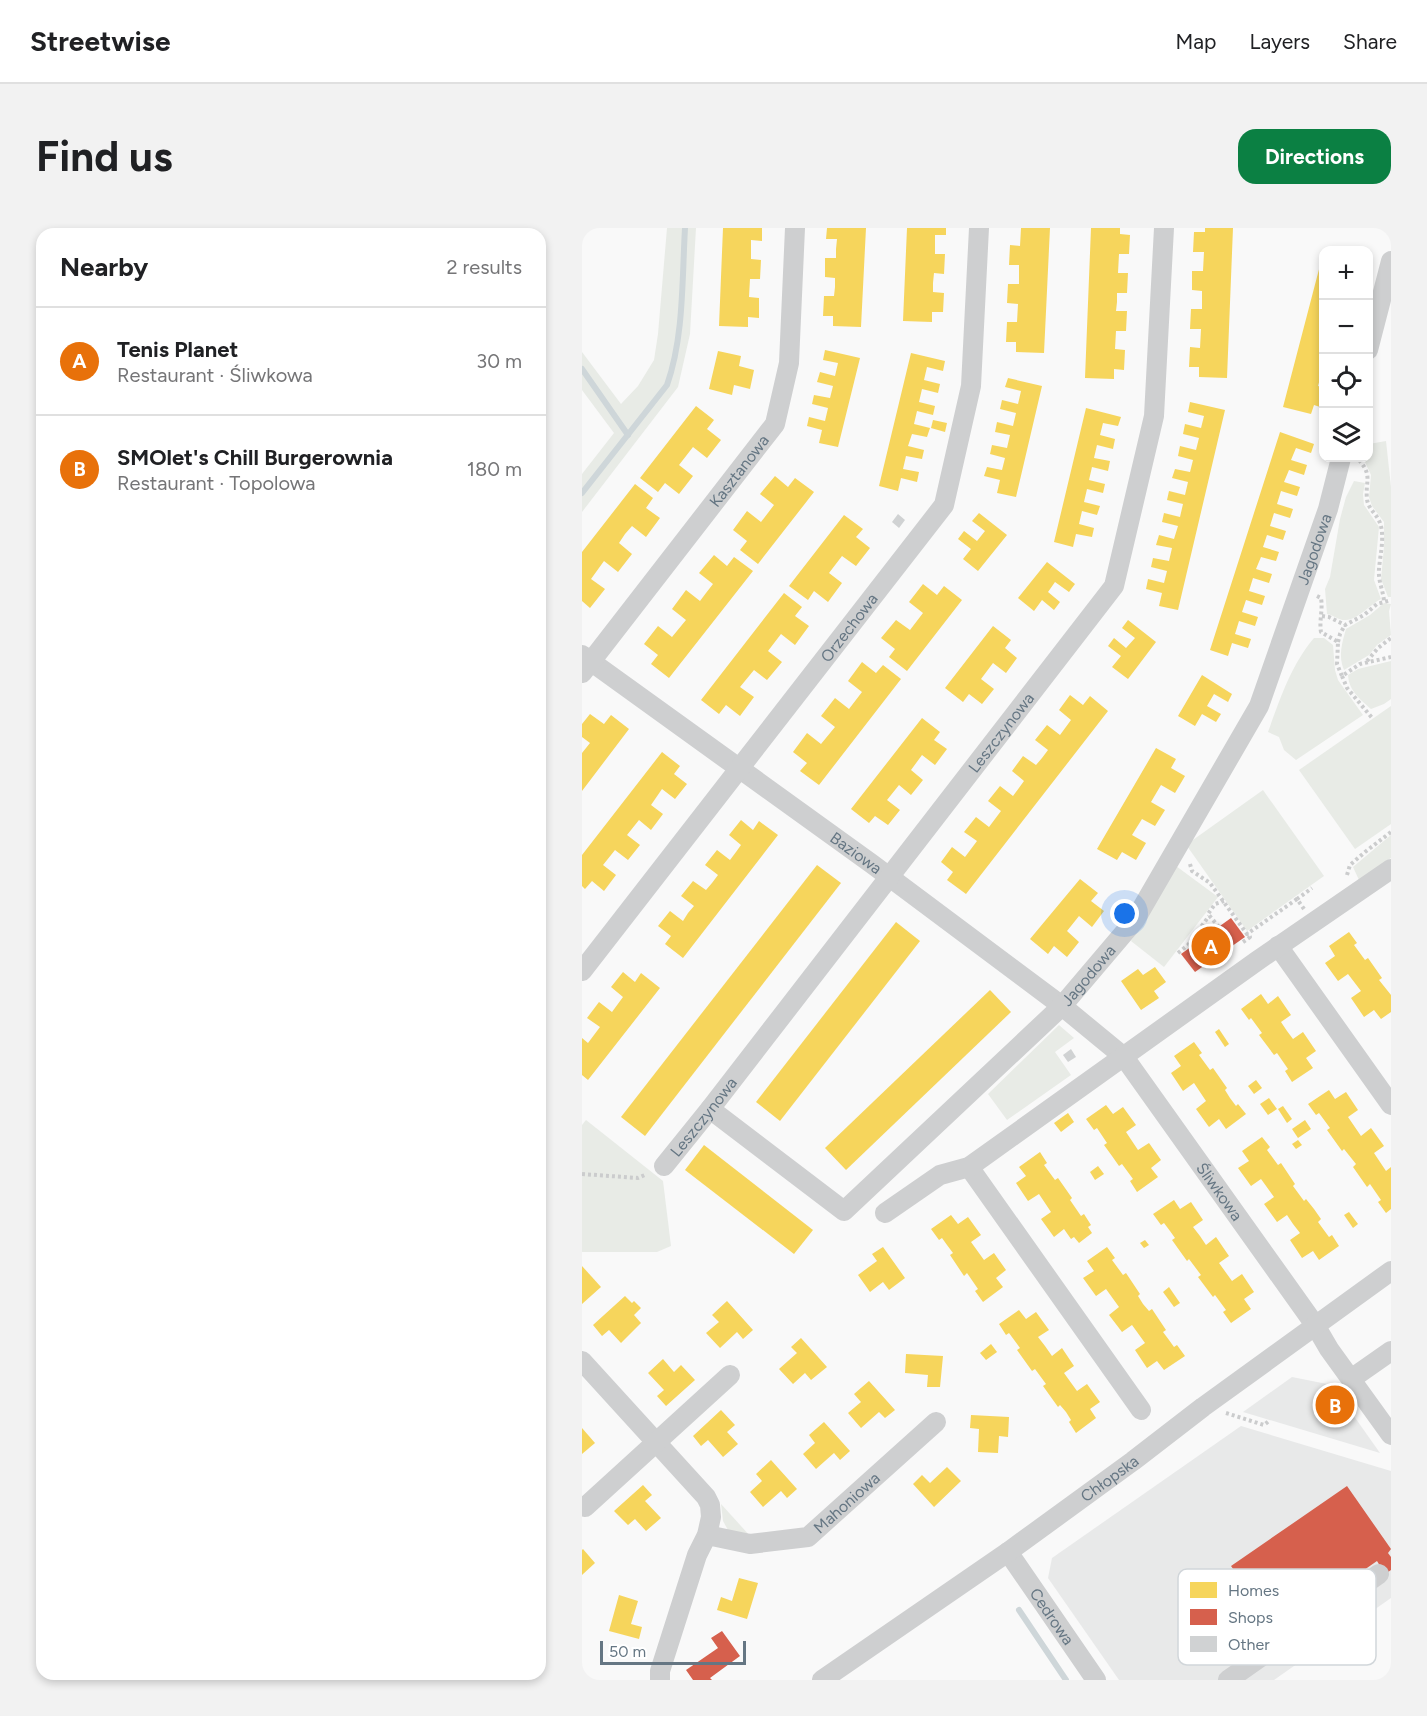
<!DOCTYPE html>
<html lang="en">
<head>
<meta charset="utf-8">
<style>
  :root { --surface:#fff; --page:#f2f2f2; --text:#202124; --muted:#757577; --line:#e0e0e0; --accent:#0b8043 }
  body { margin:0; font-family:Figtree,sans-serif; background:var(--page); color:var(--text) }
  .controls { position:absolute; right:18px; top:18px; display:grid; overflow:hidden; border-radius:12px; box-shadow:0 3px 9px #0003 }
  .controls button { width:54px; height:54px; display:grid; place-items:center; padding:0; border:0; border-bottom:2px solid var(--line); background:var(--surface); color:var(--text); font:30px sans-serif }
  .scale { position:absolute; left:18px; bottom:15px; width:146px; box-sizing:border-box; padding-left:6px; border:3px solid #657683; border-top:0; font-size:16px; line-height:21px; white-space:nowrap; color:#657683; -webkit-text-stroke:4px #fff; paint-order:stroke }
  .you { position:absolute; left:543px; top:686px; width:21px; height:21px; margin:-15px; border:4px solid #fff; border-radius:50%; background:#1a73e8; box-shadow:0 0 0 9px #1a73e833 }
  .badge { display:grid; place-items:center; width:39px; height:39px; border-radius:50%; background:var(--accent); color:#fff; font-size:20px; font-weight:700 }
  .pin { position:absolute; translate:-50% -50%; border:3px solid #fff; box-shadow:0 2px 6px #0006 }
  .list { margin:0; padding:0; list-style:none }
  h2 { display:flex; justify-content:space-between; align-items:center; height:78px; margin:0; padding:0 24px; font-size:26px }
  h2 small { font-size:20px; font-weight:400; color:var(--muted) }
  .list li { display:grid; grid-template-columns:39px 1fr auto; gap:18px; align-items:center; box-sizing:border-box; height:108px; padding:0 24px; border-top:2px solid var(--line) }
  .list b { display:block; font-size:22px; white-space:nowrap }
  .list p { margin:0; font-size:20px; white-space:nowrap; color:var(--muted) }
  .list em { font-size:20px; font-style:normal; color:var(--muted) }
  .icon { flex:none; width:33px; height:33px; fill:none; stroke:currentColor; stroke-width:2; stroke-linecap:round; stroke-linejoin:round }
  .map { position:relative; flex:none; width:809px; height:1452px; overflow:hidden; border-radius:18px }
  header { display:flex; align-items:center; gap:36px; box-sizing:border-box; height:84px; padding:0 30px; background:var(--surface); border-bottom:2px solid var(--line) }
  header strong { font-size:28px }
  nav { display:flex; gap:33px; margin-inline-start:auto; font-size:21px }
  .intro { display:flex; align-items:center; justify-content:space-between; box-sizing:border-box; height:144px; padding:0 36px }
  h1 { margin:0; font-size:42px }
  .button { padding:15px 27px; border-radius:18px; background:var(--accent); color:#fff; font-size:21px; font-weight:700 }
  main { display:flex; gap:36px; padding:0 36px }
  aside { flex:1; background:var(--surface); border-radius:18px; box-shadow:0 3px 9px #0003 }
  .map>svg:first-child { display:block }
  .built { fill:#e8e9e9 }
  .green { fill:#e8ebe6 }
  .homes { fill:#f6d55c }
  .shops { fill:#d6604d }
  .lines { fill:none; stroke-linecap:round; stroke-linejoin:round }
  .stream { stroke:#ced6d9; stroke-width:6 }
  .building { fill:#d0d2d3 }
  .path { stroke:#cbcccd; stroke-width:4; stroke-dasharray:3 3; stroke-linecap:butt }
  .minor { stroke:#cecfd0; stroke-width:20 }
  .labels { text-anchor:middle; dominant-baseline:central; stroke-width:6; stroke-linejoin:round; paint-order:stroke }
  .street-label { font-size:16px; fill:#657683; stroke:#fff }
  .key { fill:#fff; stroke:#d1d6da; stroke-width:1.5 }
  .key-label { font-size:16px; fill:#657683 }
</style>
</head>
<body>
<header>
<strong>Streetwise</strong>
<nav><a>Map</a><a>Layers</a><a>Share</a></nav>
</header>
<div class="intro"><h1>Find us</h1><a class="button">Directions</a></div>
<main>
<aside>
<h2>Nearby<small>2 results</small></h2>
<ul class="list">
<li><span class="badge" style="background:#e8710a">A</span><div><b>Tenis Planet</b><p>Restaurant · Śliwkowa</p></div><em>30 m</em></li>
<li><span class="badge" style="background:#e8710a">B</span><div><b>SMOlet's Chill Burgerownia</b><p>Restaurant · Topolowa</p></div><em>180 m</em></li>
</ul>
</aside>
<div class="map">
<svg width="809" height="1452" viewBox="0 0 809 1452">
  <rect width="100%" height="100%" fill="#f9f9f9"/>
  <g class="built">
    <polygon points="710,1149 750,1157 798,1225 661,1184"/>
    <polygon points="659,1198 809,1243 809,1370 692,1452 537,1452 466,1350 470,1330"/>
  </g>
  <g class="green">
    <polygon points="85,0 114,0 108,106 96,159 0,284 0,246 32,205 0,162 0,124 39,176 56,158 72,132 76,106"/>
    <polygon points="804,213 809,259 809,369 806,369 799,351 802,319 802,294 790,278 787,269 789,247 782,232 783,230 786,230 787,216"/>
    <path d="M772,253L783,255L781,266L782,277L797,299L792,352L799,371C789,376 775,392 764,392C758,393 751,387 745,386L743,361L748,349L758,291L764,269Z"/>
    <path d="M802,375L809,376L807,383L809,407L795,417L787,427L762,442C756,428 760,415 764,401L788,387Z"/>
    <path d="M732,410H742L751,417L753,442L756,452L781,487L714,532L702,522L697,509L686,504C698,471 709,437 732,410Z"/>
    <path d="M809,433V471L802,476L789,481C778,471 767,463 766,447L776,441Z"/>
    <polygon points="809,478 809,596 773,621 717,542"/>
    <polygon points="681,562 742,648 665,703 605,618 608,614"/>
    <polygon points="809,607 809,630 777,652 771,639"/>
    <polygon points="594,638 636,669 582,739 549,713"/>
    <polygon points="477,797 492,810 473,824 489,847 425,892 406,866"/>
    <polygon points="4,892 81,953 89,1018 75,1024 0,1024 0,897"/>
    <polygon points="139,1276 169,1309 146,1302 141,1293"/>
  </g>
  <g class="homes">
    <polygon points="141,0 180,0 180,13 169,12 169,31 179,32 178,51 168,51 167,69 177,70 177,90 166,89 166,99 137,98"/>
    <polygon points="245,0 284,0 279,99 251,98 251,88 241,88 242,68 252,68 253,59 253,50 243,49 243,30 254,30 254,21 255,11 244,11"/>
    <polygon points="325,0 364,0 364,7 353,7 353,26 363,26 362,46 352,45 351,55 351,64 362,65 361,84 350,84 350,94 321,93"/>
    <polygon points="439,0 468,0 462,125 434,124 434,114 424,114 425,94 435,94 436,76 425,75 426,56 437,56 437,37 427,37 428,17 438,18"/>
    <polygon points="509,0 538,0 538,6 548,7 547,26 537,26 536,45 546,45 545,65 535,65 535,74 534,83 545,83 544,103 534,103 533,121 543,122 542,142 532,141 532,151 503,150"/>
    <polygon points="623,0 651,0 645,150 617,149 617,139 607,139 608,119 618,120 619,101 608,101 609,81 620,81 620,63 610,62 610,43 621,43 622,24 611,24 612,4 623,4"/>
    <polygon points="741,26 741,140 736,158 741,159 741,180 732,177 729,186 701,179"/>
    <polygon points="243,122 278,130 256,219 237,215 240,202 225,198 227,189 243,193 246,180 230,176 232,167 248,170 251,158 235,154 238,144 253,148 256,135 241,132"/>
    <polygon points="136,123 159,128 157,138 172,142 168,161 152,157 150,167 127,161"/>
    <polygon points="329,125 363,133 361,143 345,139 342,152 358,156 356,165 340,161 337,174 353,178 351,187 335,183 332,196 348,200 345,209 330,206 326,218 342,222 340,231 324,228 321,241 337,244 335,254 319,250 316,263 297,258"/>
    <polygon points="426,150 460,158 434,269 415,265 418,252 402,248 405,239 420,242 423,230 408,226 410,217 425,220 428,207 413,204 415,194 431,198 434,185 418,181 420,172 436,176 439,163 423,159"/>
    <polygon points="608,174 643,182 596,382 577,378 580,365 564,361 566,351 582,355 585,343 569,339 571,330 587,333 590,320 574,317 577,307 592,311 596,298 580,294 582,285 598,289 601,276 585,272 587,263 603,267 606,254 590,250 593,241 608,244 611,232 596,228 598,218 614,222 617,210 601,206 603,196 619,200 622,188 606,184"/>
    <polygon points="114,178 132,192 125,201 139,212 125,230 111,219 97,237 111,248 97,266 83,255 76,264 58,250"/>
    <polygon points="504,180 539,189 536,198 521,195 518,207 533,211 531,221 515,217 512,230 528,233 526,243 510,239 507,252 523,256 521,265 505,261 502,274 518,278 515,287 500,283 497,296 512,300 510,309 494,306 491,319 472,314"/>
    <polygon points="351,192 365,195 363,204 349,200"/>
    <polygon points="698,204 732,216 729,225 714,220 709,232 725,237 722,247 707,242 702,254 718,259 715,268 699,263 695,276 711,281 708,290 692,285 688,298 704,303 701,312 685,307 681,319 697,324 694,333 679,329 674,341 690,346 687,355 671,350 667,363 683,368 680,377 664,372 660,384 676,389 673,398 657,393 653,406 669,411 666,420 650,415 646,428 628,422"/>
    <polygon points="193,248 206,259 213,250 232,264 176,336 158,322 165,313 151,302 165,283 179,294 192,277 178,266"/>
    <polygon points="53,256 71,270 64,280 78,290 64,309 50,298 43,306 37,315 50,326 36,344 22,333 9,351 23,361 8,380 0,373 0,324"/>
    <polygon points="397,285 425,307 396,343 381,331 389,321 376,311 382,303 395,313 403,303 390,293"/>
    <polygon points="262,287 281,301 274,309 288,320 274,338 260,328 247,345 260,355 246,374 232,363 226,372 207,358"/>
    <polygon points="132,327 145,338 152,329 171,343 87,450 69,436 76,427 62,416 76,398 90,409 104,392 90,381 104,362 118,373 124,365 131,356 117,345"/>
    <polygon points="465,334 493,356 487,364 473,354 466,364 478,374 472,382 460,372 452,383 436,370"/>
    <polygon points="341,356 355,367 362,358 380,372 325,443 307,429 313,421 299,410 314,392 328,402 341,385 327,374"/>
    <polygon points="202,365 220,379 213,388 227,398 213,417 199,406 186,423 200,434 185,452 172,442 158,459 172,469 158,488 144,477 137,486 119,472"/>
    <polygon points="546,392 574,414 546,451 530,439 539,428 526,418 532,410 544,420 553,410 540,400"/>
    <polygon points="411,398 429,412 423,420 435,430 424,445 411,435 399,451 412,461 400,476 387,466 381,474 363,460"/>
    <polygon points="280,434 294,445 301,437 319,451 237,557 218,543 225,535 211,524 225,505 239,516 253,499 239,488 253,470 267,481 280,464 266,453"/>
    <polygon points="620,447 650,466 646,474 632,466 625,478 639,486 634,494 620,486 613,498 596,488"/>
    <polygon points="488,467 501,477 508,468 526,483 384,666 365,652 371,644 359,634 370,619 383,629 395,613 382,604 394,589 407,599 419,583 406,573 418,558 431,568 442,553 430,543 441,528 454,537 460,530 466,522 453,512 465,497 478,507 489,492 477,482"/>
    <polygon points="8,486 22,496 29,487 47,501 0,563 0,525 8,515 0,509 0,496"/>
    <polygon points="340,490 358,504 352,512 365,521 353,537 340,527 329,542 341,552 329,567 317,557 305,572 318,582 306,597 293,588 287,595 269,581"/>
    <polygon points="574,520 594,531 589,540 603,548 593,565 579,557 569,574 583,582 573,598 560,591 550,607 564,615 554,632 540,624 535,632 515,621"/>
    <polygon points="80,524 98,538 92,546 105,556 93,571 80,561 69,577 81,586 69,602 57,592 45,607 58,617 46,632 33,622 21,637 34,647 22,663 10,653 3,661 0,658 0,627"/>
    <polygon points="159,592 171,602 177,593 196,607 101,730 83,716 89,708 76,698 88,683 101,693 106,685 112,678 99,668 111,653 124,662 130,655 136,647 123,637 135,622 148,632 154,624 159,617 147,607"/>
    <polygon points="235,637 259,655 63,908 39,889"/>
    <polygon points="498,651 516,665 509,673 522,683 510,699 497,688 485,703 497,714 485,729 472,718 466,726 448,711"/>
    <polygon points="314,694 338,713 198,893 174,874"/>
    <polygon points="767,704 775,715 772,717 783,732 786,730 800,750 797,752 809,767 809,784 799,791 792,782 782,789 769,770 779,763 766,746 756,753 743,735 753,728 747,718"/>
    <polygon points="573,739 584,754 572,763 577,770 559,782 539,753 556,741 561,747"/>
    <polygon points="41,744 53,754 59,745 78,760 6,852 0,847 0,810 6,815 18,799 5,790 17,774 30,784 41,769 29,759"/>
    <polygon points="408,762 429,784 264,942 243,920"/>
    <polygon points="679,766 686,776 696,768 709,787 699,794 705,803 711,811 721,804 734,823 724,830 731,840 710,854 703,843 706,841 695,825 692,827 677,807 680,805 669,790 667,792 659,781"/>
    <polygon points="637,801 647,816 643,819 633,804"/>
    <polygon points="612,814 620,825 617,827 628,842 631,840 645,860 643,862 648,870 654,878 656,876 664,886 644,901 637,891 627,899 614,881 624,873 612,855 601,863 589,845 599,838 592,828"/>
    <polygon points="674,852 680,860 672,866 666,858"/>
    <polygon points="747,862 753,871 764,864 776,882 766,889 779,908 789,900 802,918 792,925 804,943 809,939 809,981 804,985 796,974 799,972 788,956 785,959 771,939 774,936 762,921 760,923 745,902 748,900 737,885 734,887 726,876"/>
    <polygon points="687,870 695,881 686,887 678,876"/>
    <polygon points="524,877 531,886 541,879 554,897 544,904 556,922 567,915 579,932 569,940 576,949 555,964 548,953 551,951 540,936 537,938 530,928 522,917 525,915 515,900 512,902 504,891"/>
    <polygon points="701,878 710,891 705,895 696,881"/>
    <polygon points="486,885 492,894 479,904 472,895"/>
    <polygon points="723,892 729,901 716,910 710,901"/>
    <polygon points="680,909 688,919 685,922 696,937 699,935 713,956 711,958 722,973 724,971 732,981 739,991 736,994 747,1009 750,1007 757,1018 737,1032 731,1023 720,1030 708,1012 718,1005 711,996 705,987 695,994 682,976 692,969 679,951 669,958 656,940 667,933 660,923"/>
    <polygon points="716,912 720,917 714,921 710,916"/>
    <polygon points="122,917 231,1002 212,1026 103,942"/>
    <polygon points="458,924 465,935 462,937 473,952 476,950 490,970 488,972 499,988 502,986 509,997 506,999 510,1005 497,1015 492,1009 489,1011 482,1001 472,1009 459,991 469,984 457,966 446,973 434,955 444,948 437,939"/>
    <polygon points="516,938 522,946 513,952 508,944"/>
    <polygon points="592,972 598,981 609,974 621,992 611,999 618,1008 624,1017 634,1009 647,1028 637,1035 650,1053 660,1046 672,1064 662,1071 669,1081 649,1095 641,1084 644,1082 633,1067 631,1069 616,1049 619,1047 607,1031 605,1033 590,1012 593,1010 588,1003 582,995 579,997 571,986"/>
    <polygon points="767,984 776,996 771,1000 762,987"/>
    <polygon points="369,987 376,996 386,989 399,1007 389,1014 402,1032 412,1025 424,1042 414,1050 421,1059 401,1074 393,1063 396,1061 385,1045 382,1048 368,1027 371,1025 365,1017 360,1010 357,1012 349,1001"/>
    <polygon points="563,1012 567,1017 562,1020 558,1015"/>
    <polygon points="301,1019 323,1050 307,1062 301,1054 288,1064 276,1047 295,1033 290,1026"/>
    <polygon points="525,1019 533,1030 530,1032 541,1047 544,1045 558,1066 556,1068 561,1076 567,1083 570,1081 584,1102 581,1104 587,1112 592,1119 595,1117 603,1128 582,1142 575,1133 565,1140 553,1122 563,1115 550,1097 540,1104 527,1087 537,1079 524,1061 514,1068 501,1050 512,1043 505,1033"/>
    <polygon points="0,1038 19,1059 0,1076"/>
    <polygon points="587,1059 598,1075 592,1079 581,1064"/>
    <polygon points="43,1068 50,1075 52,1073 59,1080 52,1087 59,1095 39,1115 27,1102 20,1108 11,1097"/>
    <polygon points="145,1073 171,1102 161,1111 155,1104 138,1120 124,1105 137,1094 130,1087"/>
    <polygon points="437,1082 444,1091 454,1084 467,1102 456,1109 463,1118 470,1128 480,1120 492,1138 482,1145 495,1163 505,1156 518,1174 508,1181 514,1190 494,1205 487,1194 489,1192 484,1184 478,1177 476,1179 461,1158 464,1156 453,1141 450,1143 435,1122 438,1120 427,1105 424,1107 417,1096"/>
    <polygon points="219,1110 245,1139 229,1152 223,1145 211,1156 197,1141 215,1125 209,1119"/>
    <polygon points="409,1116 415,1124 404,1132 398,1125"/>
    <polygon points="324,1126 361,1128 358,1159 345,1159 346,1147 323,1145"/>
    <polygon points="81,1131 92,1144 99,1137 113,1152 84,1178 75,1168 82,1162 66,1145"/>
    <polygon points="287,1153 313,1182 303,1190 297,1184 279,1200 266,1185 279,1174 272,1166"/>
    <polygon points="139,1182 153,1197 145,1204 156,1216 141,1229 126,1212 119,1218 111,1208"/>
    <polygon points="389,1187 427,1189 426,1209 417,1208 416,1225 396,1224 397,1201 388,1200"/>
    <polygon points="242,1194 268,1223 258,1232 252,1225 234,1241 221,1226 233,1215 227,1207"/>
    <polygon points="0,1200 13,1215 0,1226"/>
    <polygon points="189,1232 215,1261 205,1270 199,1263 181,1279 168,1264 180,1253 174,1246"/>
    <polygon points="365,1239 379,1253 352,1279 331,1256 340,1247 348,1255"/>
    <polygon points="61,1257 70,1267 63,1273 79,1290 64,1303 53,1291 46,1297 32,1283"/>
    <polygon points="1,1321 13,1335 0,1347 0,1322"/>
    <polygon points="157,1350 176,1355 165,1391 135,1382 139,1369 150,1373"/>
    <polygon points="37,1367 56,1373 49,1396 60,1399 57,1411 27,1403"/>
  </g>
  <g class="shops">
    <polygon points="649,690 663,709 613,744 599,726"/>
    <polygon points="765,1258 809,1321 806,1325 809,1329 809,1342 803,1346 795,1333 661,1426 646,1404 656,1397 636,1368 659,1352 649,1338"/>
    <polygon points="140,1403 158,1428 128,1450 130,1452 111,1452 104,1442 136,1420 129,1410"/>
  </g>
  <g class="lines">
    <g class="stream">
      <polyline points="0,141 46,207"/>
      <path d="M0,265L85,157C102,109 100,51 103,0"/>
      <polyline points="437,1382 484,1452"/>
    </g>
  </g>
  <g class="building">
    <polygon points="316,286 323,292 317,300 310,294"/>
    <polygon points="489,821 494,829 486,834 481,827"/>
  </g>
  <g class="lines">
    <g class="path">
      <path d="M777,232C791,248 783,253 785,271C786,281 795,286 798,295C803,309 798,327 797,341C796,353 801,362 802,373"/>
      <path d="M735,368L739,370C741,382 737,393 739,404L756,414L755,436L760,448L778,436L809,429"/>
      <polyline points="740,388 747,389 763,397 782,387 795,376 809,372"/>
      <polyline points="756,414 758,406 763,397"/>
      <polyline points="785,433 796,420 809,410"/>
      <polyline points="760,448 765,460 791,491"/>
      <polyline points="608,636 610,643 628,655 665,706 715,671"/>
      <polyline points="765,647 768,637 783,624 809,604"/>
      <polyline points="722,681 715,671 730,660"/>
      <polyline points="637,699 626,686 633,676 642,673"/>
      <polyline points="661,714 668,709 665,706"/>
      <polyline points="596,725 606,717 627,688"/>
      <polyline points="0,946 56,950 65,946"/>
      <polyline points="644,1185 682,1197 688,1192"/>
    </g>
    <g class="minor">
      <polyline points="786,122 809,33"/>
      <path id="s1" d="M0,427L290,636L480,778L542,829L733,1097L747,1121L809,1207"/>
      <path id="s2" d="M0,445L193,196L207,135L213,0"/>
      <polyline points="696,718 809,877"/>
      <path id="s3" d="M0,743L362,277L389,158L397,0"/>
      <path id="s4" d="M128,881L262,983L480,778L553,692L677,478L746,281L759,230"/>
      <path id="s5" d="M82,938L128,881L532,358L572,188L582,0"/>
      <polyline points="387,939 559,1182"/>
      <polyline points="303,985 358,947 387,939 675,733 809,641"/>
      <polyline points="0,1133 124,1269 128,1277 129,1289 125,1307 115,1327 78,1443 78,1452"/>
      <polyline points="769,1151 809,1123"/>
      <polyline points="3,1279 148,1147"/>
      <path id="s6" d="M125,1307L168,1316L226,1309L354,1194"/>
      <path id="s7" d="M426,1324L514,1452"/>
      <path id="s8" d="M240,1452L426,1324L551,1233L621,1179L809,1043"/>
      <polyline points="646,1452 797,1346"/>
    </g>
  </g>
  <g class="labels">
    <g class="street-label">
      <text stroke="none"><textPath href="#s2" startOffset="256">Kasztanowa</textPath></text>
      <text stroke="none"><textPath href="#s4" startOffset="994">Jagodowa</textPath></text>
      <text stroke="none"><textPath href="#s3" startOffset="435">Orzechowa</textPath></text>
      <text stroke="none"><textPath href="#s5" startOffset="549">Leszczynowa</textPath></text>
      <text stroke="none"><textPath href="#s1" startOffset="338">Baziowa</textPath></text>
      <text stroke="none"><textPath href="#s4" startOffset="508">Jagodowa</textPath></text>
      <text stroke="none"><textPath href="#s5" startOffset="63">Leszczynowa</textPath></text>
      <text stroke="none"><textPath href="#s1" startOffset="840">Śliwkowa</textPath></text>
      <text stroke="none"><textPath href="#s8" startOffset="351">Chłopska</textPath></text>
      <text stroke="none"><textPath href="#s6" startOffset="154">Mahoniowa</textPath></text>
      <text stroke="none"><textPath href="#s7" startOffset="78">Cedrowa</textPath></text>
    </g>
  </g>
  <rect x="596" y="1341" width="198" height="96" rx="9" class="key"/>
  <rect x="608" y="1354" width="27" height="16" fill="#f6d55c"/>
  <rect x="608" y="1381" width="27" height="16" fill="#d6604d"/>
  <rect x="608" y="1408" width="27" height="16" fill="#d0d2d3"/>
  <g class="key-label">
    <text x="646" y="1368">Homes</text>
    <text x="646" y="1395">Shops</text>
    <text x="646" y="1422">Other</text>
  </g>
</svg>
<div class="controls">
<button>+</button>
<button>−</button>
<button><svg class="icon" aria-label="locate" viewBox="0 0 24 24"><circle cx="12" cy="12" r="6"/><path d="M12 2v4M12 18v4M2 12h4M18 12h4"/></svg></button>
<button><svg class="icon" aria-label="layers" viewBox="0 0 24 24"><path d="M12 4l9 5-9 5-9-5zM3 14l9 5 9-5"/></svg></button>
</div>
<div class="scale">50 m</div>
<div class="you"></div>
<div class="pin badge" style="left:629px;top:718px;background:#e8710a">A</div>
<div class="pin badge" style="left:753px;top:1177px;background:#e8710a">B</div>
</div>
</main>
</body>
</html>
